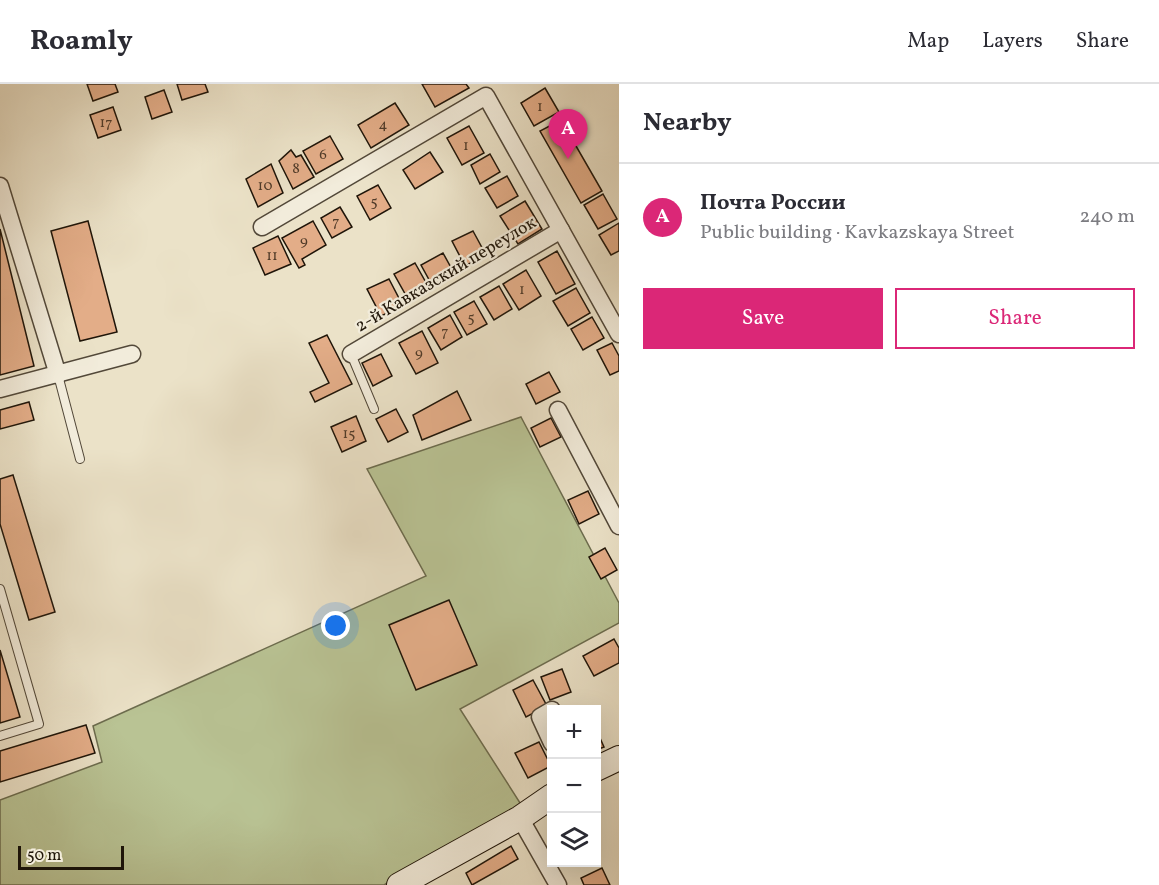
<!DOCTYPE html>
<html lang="en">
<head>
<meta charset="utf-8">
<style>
  :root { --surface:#fff; --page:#f2f2f3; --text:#2b2b33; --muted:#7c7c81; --line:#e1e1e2; --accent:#db2777 }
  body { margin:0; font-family:Vollkorn,serif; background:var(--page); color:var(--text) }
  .controls { position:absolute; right:18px; bottom:18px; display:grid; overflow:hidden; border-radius:0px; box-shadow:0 6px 24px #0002 }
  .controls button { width:54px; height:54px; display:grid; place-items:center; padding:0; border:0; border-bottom:2px solid var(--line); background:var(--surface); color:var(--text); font:30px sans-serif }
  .scale { position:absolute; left:18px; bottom:15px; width:106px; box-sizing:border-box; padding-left:6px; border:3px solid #1f1509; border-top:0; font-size:16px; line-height:21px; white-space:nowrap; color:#1f1509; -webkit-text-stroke:4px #f2ecdb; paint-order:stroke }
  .you { position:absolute; left:336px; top:542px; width:21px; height:21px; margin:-15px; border:4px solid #fff; border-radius:50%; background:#1a73e8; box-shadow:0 0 0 9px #1a73e833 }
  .badge { display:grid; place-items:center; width:39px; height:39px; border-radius:50%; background:var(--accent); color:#fff; font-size:20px; font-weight:700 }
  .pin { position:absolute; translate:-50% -50px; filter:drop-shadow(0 2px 3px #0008) }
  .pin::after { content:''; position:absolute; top:32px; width:21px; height:18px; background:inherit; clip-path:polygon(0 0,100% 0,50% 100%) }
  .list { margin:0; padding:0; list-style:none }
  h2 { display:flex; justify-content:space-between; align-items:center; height:78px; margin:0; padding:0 24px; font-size:26px }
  h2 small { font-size:20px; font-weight:400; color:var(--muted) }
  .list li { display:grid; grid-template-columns:39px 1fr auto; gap:18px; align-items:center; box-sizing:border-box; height:108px; padding:0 24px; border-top:2px solid var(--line) }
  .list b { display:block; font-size:22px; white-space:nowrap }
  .list p { margin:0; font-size:20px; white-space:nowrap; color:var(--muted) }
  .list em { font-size:20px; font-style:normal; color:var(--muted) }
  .actions { display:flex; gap:12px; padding:18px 24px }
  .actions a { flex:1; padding:14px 0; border:2px solid var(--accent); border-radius:0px; text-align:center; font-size:21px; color:var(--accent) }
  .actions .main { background:var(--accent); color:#fff }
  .icon { flex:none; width:33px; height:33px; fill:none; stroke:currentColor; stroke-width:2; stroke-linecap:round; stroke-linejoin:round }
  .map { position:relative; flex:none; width:619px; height:801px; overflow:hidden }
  header { display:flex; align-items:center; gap:36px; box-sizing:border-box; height:84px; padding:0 30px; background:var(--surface); border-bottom:2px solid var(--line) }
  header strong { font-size:28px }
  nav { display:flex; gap:33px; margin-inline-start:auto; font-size:21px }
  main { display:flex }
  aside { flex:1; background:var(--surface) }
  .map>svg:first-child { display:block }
  .green { fill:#b9c394; stroke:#6c6c4e; stroke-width:1.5 }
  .building { fill:#e3ad88; stroke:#1f1509; stroke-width:1.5 }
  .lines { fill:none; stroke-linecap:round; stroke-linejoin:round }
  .lane-casing { stroke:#524839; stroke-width:10 }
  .street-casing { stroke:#524839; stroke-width:19 }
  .secondary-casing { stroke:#1f1509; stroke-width:26 }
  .lane { stroke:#f2ecdb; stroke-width:8 }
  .street { stroke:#f2ecdb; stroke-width:16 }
  .secondary { stroke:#f2ecdb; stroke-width:24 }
  .labels { text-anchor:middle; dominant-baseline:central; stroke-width:4.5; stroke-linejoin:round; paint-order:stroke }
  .number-label { font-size:15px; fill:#503b29 }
  .street-label { font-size:18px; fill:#1f1509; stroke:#f2ecdb }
</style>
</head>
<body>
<header>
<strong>Roamly</strong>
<nav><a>Map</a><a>Layers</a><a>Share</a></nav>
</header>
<main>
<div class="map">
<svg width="619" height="801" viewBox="0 0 619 801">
  <rect width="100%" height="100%" fill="#ebe2c8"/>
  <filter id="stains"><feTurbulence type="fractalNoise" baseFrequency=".00333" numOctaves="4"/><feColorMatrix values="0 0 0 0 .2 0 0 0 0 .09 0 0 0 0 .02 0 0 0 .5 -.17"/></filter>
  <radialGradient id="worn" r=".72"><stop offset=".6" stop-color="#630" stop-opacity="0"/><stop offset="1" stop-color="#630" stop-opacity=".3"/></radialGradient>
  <polygon class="green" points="521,333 619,519 619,539 460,625 522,722 384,801 0,801 0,716 102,678 93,642 426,492 367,385"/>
  <g class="building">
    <polygon points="87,0 115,0 118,8 93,17"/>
    <polygon points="177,0 205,0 208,8 182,16"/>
    <polygon points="422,0 466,0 469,4 435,23"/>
    <polygon points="545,4 559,28 534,42 521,19"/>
    <polygon points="164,6 172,28 152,35 145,13"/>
    <polygon points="395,19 409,41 371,64 358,41"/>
    <polygon points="113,23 121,46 98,54 90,31"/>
    <polygon points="561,36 602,107 581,119 540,47"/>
    <polygon points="469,42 484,69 462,81 447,54"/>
    <polygon points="330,52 343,75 316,90 303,67"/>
    <polygon points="291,66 296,73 301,71 314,93 293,105 279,77"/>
    <polygon points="430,68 443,88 415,105 403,86"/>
    <polygon points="490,70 500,88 480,100 471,81"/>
    <polygon points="271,80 283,109 258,123 246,95"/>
    <polygon points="507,92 518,112 497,124 485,104"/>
    <polygon points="378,101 391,124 370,136 357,112"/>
    <polygon points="603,110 617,135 598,145 584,121"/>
    <polygon points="525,117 542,145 518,160 500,132"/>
    <polygon points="340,123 352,143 332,154 321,134"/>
    <polygon points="88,137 117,248 80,257 51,147"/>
    <polygon points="313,137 326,161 302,175 305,181 299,184 282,154"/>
    <polygon points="619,139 619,167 611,171 599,151"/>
    <polygon points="0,145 34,282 0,291"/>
    <polygon points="473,147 486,171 465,182 452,157"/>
    <polygon points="278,152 291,180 265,191 253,164"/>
    <polygon points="557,167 575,200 556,210 538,178"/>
    <polygon points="443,169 454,189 432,201 421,181"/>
    <polygon points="415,179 429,204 408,215 394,190"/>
    <polygon points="526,186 541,212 519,226 503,200"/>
    <polygon points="389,195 403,222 381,232 367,205"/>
    <polygon points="499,202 512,225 494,236 480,213"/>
    <polygon points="576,204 590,229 568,242 553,217"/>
    <polygon points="474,217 487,240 467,251 454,228"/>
    <polygon points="450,231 462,253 441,266 428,244"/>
    <polygon points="592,233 604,254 583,266 571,245"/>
    <polygon points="422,247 438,279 416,290 399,259"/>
    <polygon points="327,251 352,300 315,318 310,308 329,299 309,259"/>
    <polygon points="612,259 619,272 619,287 610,291 597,266"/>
    <polygon points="381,270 392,292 373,302 362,279"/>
    <polygon points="549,288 560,308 536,320 526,300"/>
    <polygon points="457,307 471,336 422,356 413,331"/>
    <polygon points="29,318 34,336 0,345 0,326"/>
    <polygon points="396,325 408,348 388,358 376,335"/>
    <polygon points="356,332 366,357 342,368 331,343"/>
    <polygon points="551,334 561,353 540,363 531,344"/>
    <polygon points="13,391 55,528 29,536 0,440 0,395"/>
    <polygon points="588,407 599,430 579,440 568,416"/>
    <polygon points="605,464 617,486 601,495 589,473"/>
    <polygon points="449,516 477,581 416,606 389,541"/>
    <polygon points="614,555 619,564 619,579 594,592 583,572"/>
    <polygon points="0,566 20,633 0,639"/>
    <polygon points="562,585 571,608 550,616 541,593"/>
    <polygon points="533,596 547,622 526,633 513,606"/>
    <polygon points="86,641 95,669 0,698 0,667"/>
    <polygon points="596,645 604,663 596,666"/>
    <polygon points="539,658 551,682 528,694 515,669"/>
    <polygon points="511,762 518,775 472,801 466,789"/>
    <polygon points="602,784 610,801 584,801 581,794"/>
  </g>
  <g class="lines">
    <defs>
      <g id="lane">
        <polyline points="351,270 374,325"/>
        <polyline points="58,291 80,375"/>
        <polyline points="0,505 39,640 0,652"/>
      </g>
      <g id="street">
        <polyline points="0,102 58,291"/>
        <polyline points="262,143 486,12 619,250"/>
        <polyline points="351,270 561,146"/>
        <polyline points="0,305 132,270"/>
        <polyline points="558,326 619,442"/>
        <polyline points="552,626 540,633 552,659"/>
        <polyline points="520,734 558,801"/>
      </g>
      <g id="secondary">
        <polyline points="596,685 619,674"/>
        <polyline points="399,801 520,734 552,712"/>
      </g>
    </defs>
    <use href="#lane" class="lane-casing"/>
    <use href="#street" class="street-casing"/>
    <use href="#secondary" class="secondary-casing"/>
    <use href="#lane" class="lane"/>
    <use href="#street" class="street"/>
    <use href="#secondary" class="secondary"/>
  </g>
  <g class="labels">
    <g class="number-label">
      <text x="540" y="23">1</text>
      <text x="106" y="39">17</text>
      <text x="383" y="41">4</text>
      <text x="466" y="62">1</text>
      <text x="323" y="71">6</text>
      <text x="296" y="85">8</text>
      <text x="265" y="102">10</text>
      <text x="374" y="118">5</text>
      <text x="336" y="138">7</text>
      <text x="304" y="157">9</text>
      <text x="272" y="172">11</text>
      <text x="522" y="206">1</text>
      <text x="471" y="234">5</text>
      <text x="445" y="248">7</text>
      <text x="419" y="269">9</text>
      <text x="349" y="350">15</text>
    </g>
    <g class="street-label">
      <text transform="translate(446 191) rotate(-31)">2-й Кавказский переулок</text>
    </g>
  </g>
  <rect width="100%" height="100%" filter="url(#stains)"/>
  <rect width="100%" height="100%" fill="url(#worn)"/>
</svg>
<div class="controls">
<button>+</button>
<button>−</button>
<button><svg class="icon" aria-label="layers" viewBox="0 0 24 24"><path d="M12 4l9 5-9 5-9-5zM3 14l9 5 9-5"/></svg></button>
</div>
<div class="scale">50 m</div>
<div class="you"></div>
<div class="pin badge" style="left:568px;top:75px">A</div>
</div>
<aside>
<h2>Nearby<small></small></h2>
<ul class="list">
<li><span class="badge">A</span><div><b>Почта России</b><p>Public building · Kavkazskaya Street</p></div><em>240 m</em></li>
</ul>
<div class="actions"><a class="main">Save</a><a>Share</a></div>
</aside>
</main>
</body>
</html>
